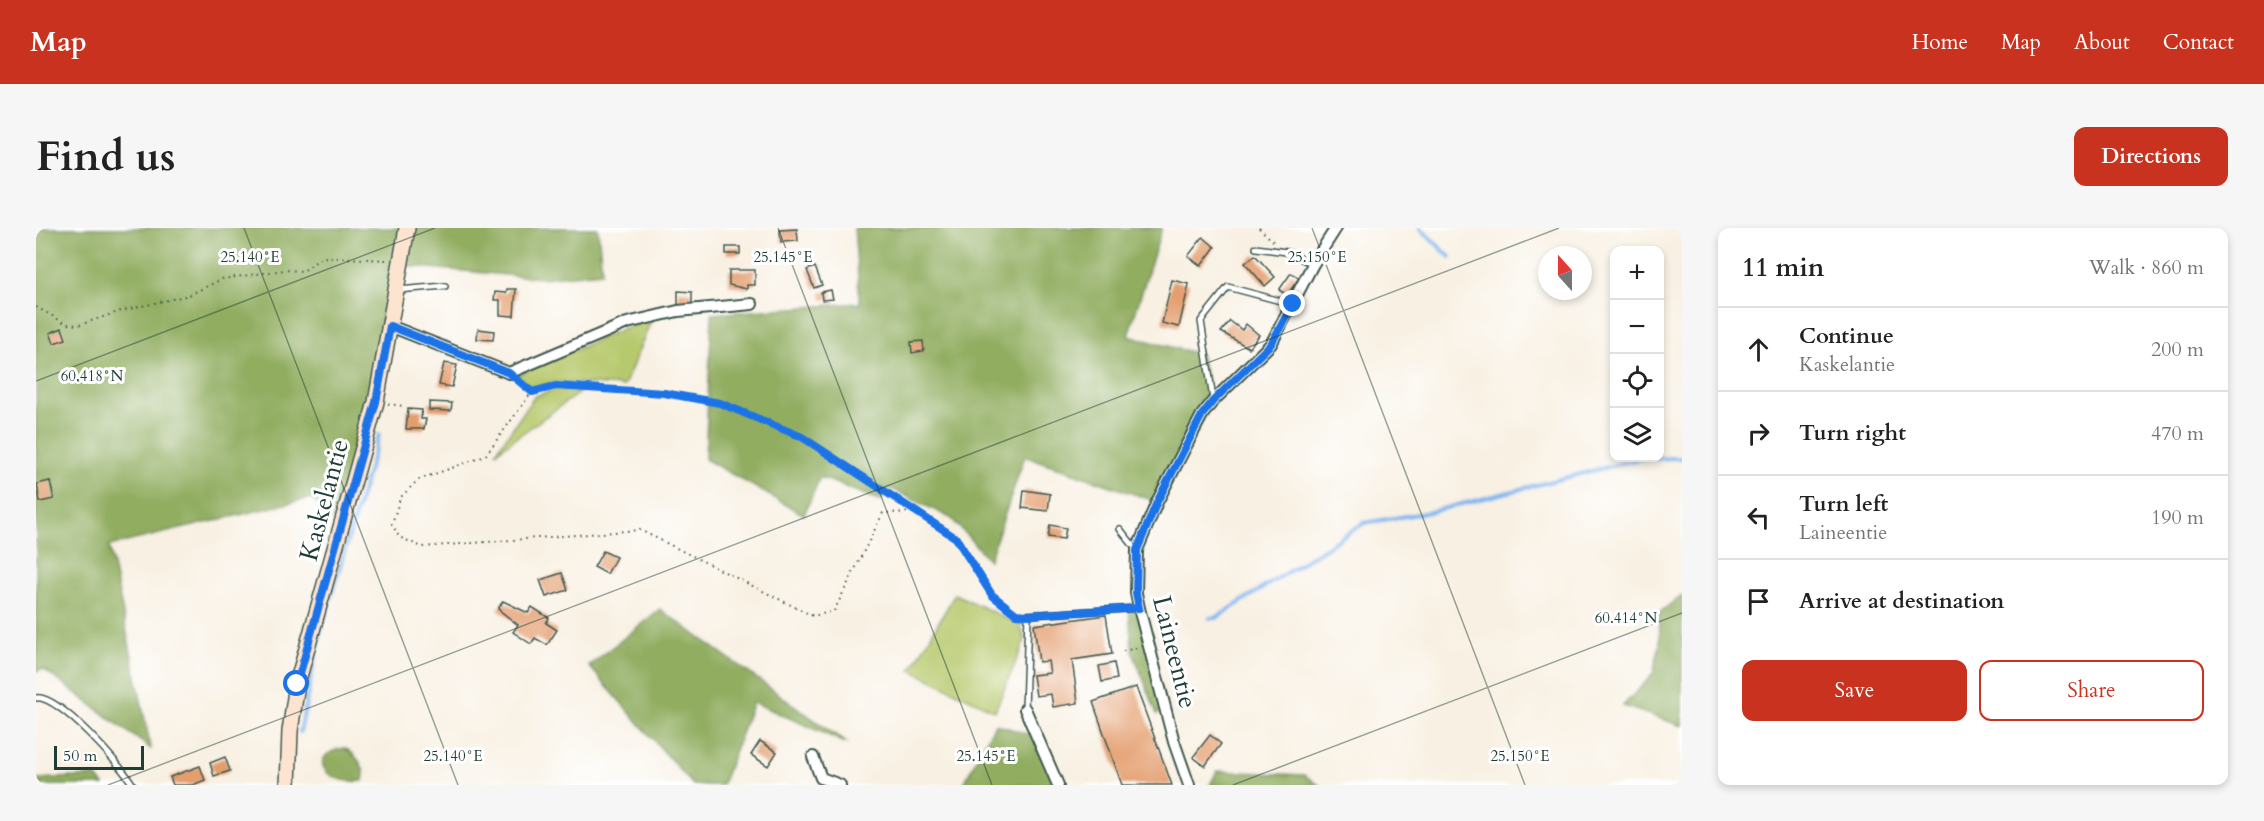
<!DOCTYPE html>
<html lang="en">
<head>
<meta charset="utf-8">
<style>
  :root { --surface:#fff; --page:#f6f6f6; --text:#222; --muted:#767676; --line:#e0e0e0; --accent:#c8321e }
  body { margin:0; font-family:Cardo,serif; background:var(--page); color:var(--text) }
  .controls { position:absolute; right:18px; top:18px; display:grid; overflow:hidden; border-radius:12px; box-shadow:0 3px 9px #0003 }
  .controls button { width:54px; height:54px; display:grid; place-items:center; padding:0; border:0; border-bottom:2px solid var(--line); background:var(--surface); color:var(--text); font:30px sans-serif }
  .compass { position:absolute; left:1502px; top:18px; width:54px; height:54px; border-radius:50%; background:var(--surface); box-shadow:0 3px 9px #0003; rotate:339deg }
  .scale { position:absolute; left:18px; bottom:15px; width:90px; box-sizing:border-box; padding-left:6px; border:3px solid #1f3d34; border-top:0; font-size:16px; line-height:21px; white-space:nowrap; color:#1f3d34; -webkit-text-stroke:4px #fff; paint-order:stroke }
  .stop { position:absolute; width:18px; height:18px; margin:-14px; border:4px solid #1a73e8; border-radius:50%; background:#fff }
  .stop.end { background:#1a73e8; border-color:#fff; box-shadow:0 2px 6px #0008 }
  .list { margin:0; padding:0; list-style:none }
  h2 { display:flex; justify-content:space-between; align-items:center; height:78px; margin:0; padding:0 24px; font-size:26px }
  h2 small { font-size:20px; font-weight:400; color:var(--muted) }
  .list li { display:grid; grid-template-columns:39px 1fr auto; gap:18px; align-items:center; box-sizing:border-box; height:84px; padding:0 24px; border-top:2px solid var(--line) }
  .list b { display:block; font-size:22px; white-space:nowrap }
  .list p { margin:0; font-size:20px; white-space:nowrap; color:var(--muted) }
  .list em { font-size:20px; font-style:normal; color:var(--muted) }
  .actions { display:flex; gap:12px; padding:18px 24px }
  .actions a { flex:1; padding:14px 0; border:2px solid var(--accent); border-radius:12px; text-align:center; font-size:21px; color:var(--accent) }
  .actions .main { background:var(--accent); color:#fff }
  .icon { flex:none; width:33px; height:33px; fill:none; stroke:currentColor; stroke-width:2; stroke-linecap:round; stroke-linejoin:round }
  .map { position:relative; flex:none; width:1646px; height:557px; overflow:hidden; border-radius:12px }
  header { display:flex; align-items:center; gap:36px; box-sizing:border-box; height:84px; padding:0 30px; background:var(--accent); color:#fff }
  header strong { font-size:28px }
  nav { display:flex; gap:33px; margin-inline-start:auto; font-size:21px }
  .intro { display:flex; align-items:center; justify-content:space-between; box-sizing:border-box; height:144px; padding:0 36px }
  h1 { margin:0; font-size:42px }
  .button { padding:15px 27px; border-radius:12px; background:var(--accent); color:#fff; font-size:21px; font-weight:700 }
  main { display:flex; gap:36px; padding:0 36px }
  aside { flex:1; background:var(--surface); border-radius:12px; box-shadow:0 3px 9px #0003 }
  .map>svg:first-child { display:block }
  .green { fill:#b7c96d; stroke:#6b8350; stroke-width:1.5 }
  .forest { fill:#91ad60; stroke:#58754a; stroke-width:1.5 }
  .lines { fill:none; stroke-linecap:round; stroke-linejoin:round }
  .stream { stroke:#81b6ef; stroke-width:4 }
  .building { fill:#e49e6e }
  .lane-casing { stroke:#40584e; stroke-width:8 }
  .street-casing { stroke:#40584e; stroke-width:14 }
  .secondary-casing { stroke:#40584e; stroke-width:18 }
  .path { stroke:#40584e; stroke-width:2; stroke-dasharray:1.5 4.5; stroke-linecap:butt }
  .lane { stroke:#fff; stroke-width:5 }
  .street { stroke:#fff; stroke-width:10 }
  .secondary { stroke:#fde4d1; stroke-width:15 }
  .route { stroke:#1a73e8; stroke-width:8 }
  .ticks { fill:none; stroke:#1f3d34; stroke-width:1.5; stroke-opacity:0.45 }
  .labels { text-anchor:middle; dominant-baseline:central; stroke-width:6; stroke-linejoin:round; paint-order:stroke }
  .street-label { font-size:26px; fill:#1f3d34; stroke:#fff }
  .ticks-label { font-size:15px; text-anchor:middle; fill:#1f3d34; stroke:#fff; stroke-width:6; stroke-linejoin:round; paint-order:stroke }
</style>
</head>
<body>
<header>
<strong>Map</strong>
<nav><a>Home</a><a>Map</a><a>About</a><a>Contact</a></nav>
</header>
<div class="intro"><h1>Find us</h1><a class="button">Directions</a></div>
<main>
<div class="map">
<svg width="1646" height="557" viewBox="0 0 1646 557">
  <rect width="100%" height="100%" fill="#fff"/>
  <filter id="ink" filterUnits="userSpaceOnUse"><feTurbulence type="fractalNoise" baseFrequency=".0167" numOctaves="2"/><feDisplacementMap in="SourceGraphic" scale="12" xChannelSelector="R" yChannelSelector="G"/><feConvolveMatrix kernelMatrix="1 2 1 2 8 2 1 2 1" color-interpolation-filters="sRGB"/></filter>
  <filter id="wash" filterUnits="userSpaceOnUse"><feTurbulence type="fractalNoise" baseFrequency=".008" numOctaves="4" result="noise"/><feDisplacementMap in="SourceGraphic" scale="24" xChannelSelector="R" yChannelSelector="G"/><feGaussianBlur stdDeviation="1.35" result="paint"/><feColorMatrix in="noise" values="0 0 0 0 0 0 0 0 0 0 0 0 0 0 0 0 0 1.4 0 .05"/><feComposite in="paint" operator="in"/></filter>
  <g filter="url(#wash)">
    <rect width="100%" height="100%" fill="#f8f0e2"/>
    <g class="green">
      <polygon points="615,93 588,158 518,154 497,160 481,147 591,99"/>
      <polygon points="521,161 544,164 460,224 499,168"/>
      <polygon points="919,366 984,397 989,412 959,483 875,442"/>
    </g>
    <g class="forest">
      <polygon points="0,0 371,0 304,298 298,295 275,270 73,318 115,521 7,441 0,443"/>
      <polygon points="377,0 562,0 566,44 506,50 371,38"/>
      <polygon points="818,0 1126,0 1092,108 1164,126 1177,173 1121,274 989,228 953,332 915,290 854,260 845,273 784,249 768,287 669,231 676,86 824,75"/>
      <polygon points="1646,367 1646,498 1587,478 1617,446 1624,415 1623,385"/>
      <polygon points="1103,380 1131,483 1121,486 1096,422 1093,381"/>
      <polygon points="624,381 812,516 717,474 686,557 657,557 553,438"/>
      <polygon points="959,496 1001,509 1017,557 927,557"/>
      <path d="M309,520C320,527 331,540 327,553C286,557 270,526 309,520Z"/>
      <polygon points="1181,543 1268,547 1283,557 1174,557"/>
      <polygon points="60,548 68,557 0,557 0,551"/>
    </g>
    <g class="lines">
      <g class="stream">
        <polyline points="1384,0 1414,29"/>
        <polyline points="1174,390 1180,390 1328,295 1394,284 1603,231 1646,230"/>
        <polyline points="264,504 284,406 343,207"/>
      </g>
    </g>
    <g id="blocks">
      <g class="building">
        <polygon points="761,1 762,13 745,14 744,2"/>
        <polygon points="1167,9 1179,19 1165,38 1152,28"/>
        <rect x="690" y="19" width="14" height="7"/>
        <polygon points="1219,27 1239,49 1229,58 1209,35"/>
        <polygon points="779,39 786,57 778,60 771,42"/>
        <polygon points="693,42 719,42 719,57 711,57 711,61 693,57"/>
        <polygon points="1255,45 1263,50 1251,67 1243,62"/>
        <polygon points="1136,52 1153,56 1143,99 1126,95"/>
        <polygon points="471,61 480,61 478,88 464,87 464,72 458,72 459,64 470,65"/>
        <polygon points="795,62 797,71 786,72 785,64"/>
        <polygon points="642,63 656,64 656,77 642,77"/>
        <polygon points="1194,93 1206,102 1210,96 1223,107 1213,120 1185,104"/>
        <polygon points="26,100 30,111 18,115 14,105"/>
        <polygon points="442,101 458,103 457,112 441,111"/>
        <polygon points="887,113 888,123 876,125 875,114"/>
        <polygon points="408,135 421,137 416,159 403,157"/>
        <polygon points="393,174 416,175 415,183 393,182"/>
        <polygon points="372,181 386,182 385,191 390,191 388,201 370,201"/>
        <polygon points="14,253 18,271 4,274 1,256"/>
        <polygon points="988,262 1014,266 1012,283 986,280"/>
        <polygon points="1014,297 1030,300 1028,311 1012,309"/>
        <polygon points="567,323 580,329 571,346 558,339"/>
        <polygon points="526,345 532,362 510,369 504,352"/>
        <polygon points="467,373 492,385 496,379 513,390 510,395 521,402 511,417 499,410 495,416 477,404 482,397 462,381"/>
        <polygon points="1070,387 1076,426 1036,432 1042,475 1017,479 1015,466 1000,468 997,447 1014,445 1012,433 1003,434 998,397"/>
        <polygon points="1078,435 1081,451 1066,454 1063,438"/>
        <polygon points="1100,459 1136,557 1086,557 1057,474"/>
        <polygon points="1174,507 1185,516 1169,538 1157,529"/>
        <polygon points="724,513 741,524 732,538 715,527"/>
        <polygon points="189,529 194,543 178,548 174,535"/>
        <polygon points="164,538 169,552 157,557 137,557 134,549"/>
      </g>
    </g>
  </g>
  <g filter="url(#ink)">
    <use href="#blocks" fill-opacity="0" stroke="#40584e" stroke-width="1.5"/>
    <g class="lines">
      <defs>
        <g id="lane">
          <polyline points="1220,20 1251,24 1277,36"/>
          <polyline points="362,62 409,58"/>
          <polyline points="1177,171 1165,93 1192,59 1256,76"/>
          <polyline points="1084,301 1100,321"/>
          <path d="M0,470C22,466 86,538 97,557"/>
          <polyline points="989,481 992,387 1103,380"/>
        </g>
        <g id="street">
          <polyline points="354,98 473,145 591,95 642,83 716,76"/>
          <polyline points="989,481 1022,557"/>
          <polyline points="777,529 785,550 804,557"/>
          <polyline points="1153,557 1138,514 1103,380 1100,365 1101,322 1121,274 1166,187 1177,173 1235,116 1277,36 1300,0"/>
        </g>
        <polyline id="secondary" points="252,557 254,503 261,456 340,174 371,0"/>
      </defs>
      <use href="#lane" class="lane-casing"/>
      <use href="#street" class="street-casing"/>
      <use href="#secondary" class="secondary-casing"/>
      <g class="path">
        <polyline points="1223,0 1237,13"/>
        <polyline points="0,79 31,96 43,97 85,83 153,67 186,51 248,42 267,43 286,29 351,32"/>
        <polyline points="482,153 496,164"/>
        <polyline points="352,176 367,178"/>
        <polyline points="883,284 847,285 798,383 777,388 604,302 386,319 363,309 356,296 364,270 382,252 449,228 496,164 520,157 628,165 684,175 766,209 920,310 956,367 980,386 985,386"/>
        <polyline points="1087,423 1101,420"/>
      </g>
      <use href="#lane" class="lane"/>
      <use href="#street" class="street"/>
      <use href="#secondary" class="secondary"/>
    </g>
  </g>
  <g class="lines" filter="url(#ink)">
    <polyline class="route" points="261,456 340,174 354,98 473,145 496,164 520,158 628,165 684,175 766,209 920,310 956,367 980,386 992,387 1103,380 1100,365 1101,322 1121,274 1166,187 1177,173 1235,116 1257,76"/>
  </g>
  <path class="ticks" d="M208,0L422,557M742,0L956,557M1276,0L1489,557M0,153L399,0M72,557L1523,0M1197,557L1646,385"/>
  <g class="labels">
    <g class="street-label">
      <text transform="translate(288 272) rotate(-75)">Kaskelantie</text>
      <text transform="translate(1139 424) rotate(76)">Laineentie</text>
    </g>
  </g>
  <g class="ticks-label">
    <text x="214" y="34">25.140°E</text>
    <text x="747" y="34">25.145°E</text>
    <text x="1281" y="34">25.150°E</text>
    <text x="56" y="153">60.418°N</text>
    <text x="1590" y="395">60.414°N</text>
    <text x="417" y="533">25.140°E</text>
    <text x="950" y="533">25.145°E</text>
    <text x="1484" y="533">25.150°E</text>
  </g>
</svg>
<div class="controls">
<button>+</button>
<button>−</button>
<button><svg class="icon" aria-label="locate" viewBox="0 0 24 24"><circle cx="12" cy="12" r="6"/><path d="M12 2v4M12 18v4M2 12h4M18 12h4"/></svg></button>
<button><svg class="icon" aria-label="layers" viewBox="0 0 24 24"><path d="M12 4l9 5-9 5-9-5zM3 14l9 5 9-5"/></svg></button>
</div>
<svg class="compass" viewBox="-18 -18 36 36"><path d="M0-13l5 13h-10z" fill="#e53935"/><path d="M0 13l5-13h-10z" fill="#767676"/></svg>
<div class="scale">50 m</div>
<div class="stop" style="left:261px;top:456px"></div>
<div class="stop end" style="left:1257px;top:76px"></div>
</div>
<aside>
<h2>11 min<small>Walk · 860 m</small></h2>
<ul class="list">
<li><svg class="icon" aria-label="ahead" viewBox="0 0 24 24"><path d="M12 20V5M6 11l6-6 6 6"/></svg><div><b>Continue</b><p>Kaskelantie</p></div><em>200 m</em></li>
<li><svg class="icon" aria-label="right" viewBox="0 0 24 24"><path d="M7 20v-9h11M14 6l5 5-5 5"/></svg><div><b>Turn right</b></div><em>470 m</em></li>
<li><svg class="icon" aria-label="left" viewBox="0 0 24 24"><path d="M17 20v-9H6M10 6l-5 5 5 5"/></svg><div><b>Turn left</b><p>Laineentie</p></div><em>190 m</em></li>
<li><svg class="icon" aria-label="arrive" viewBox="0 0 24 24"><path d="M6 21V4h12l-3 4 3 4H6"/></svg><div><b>Arrive at destination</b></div></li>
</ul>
<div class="actions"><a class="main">Save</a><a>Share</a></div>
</aside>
</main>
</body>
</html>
